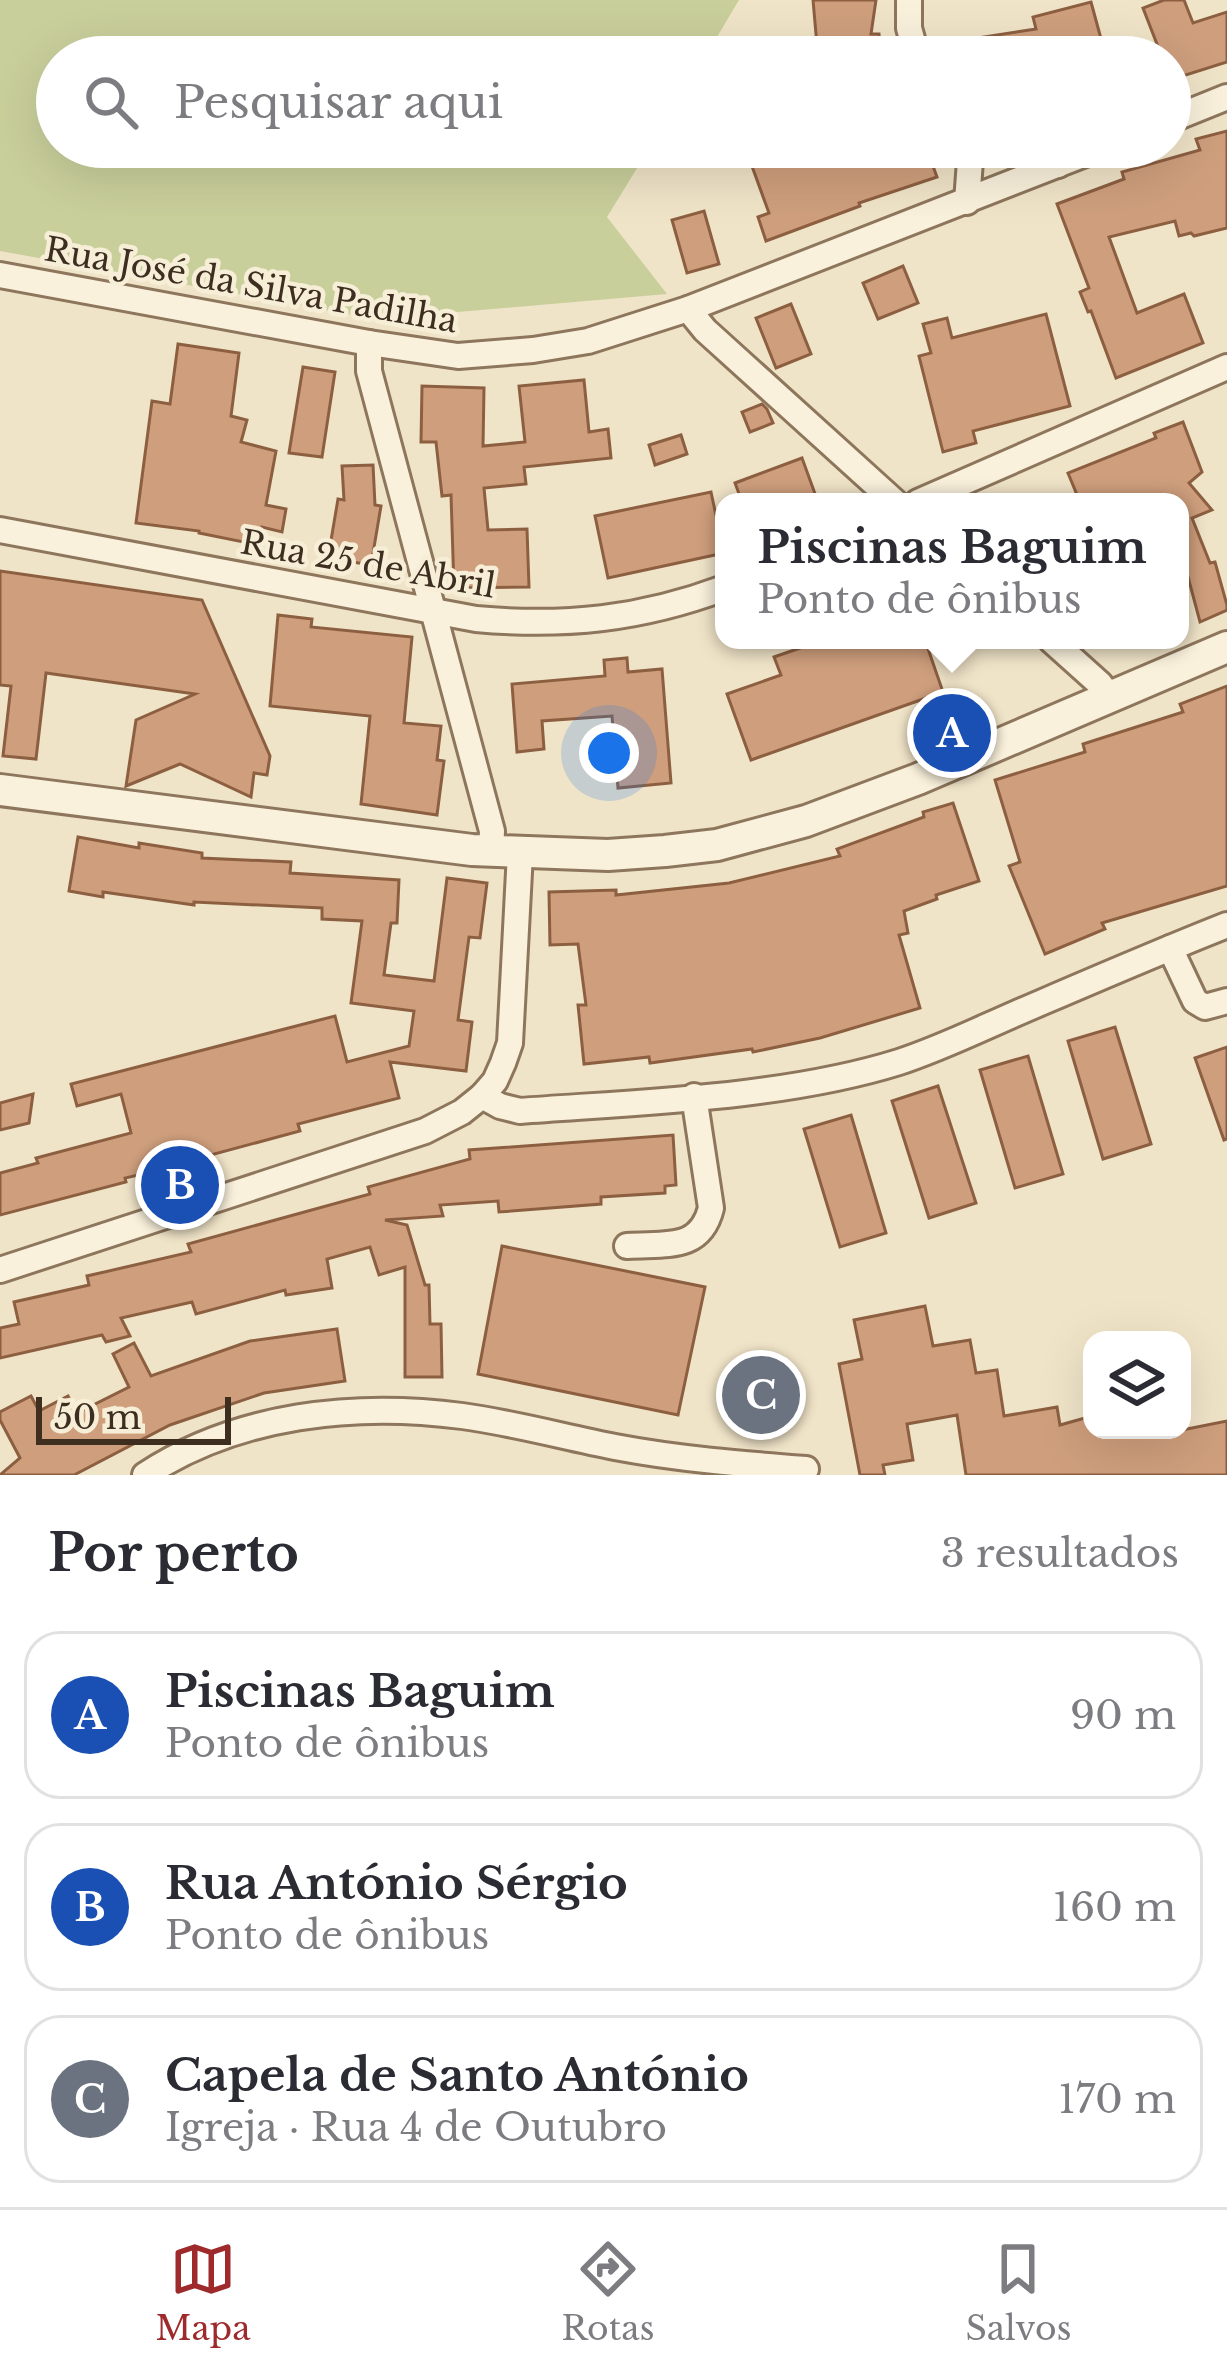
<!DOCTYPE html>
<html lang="pt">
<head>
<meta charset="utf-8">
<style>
  :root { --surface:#fff; --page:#f7f7f7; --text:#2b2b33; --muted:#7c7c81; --line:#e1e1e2; --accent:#9e2a2b }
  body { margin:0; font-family:"Libre Baskerville",serif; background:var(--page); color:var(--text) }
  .controls { position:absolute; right:36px; bottom:36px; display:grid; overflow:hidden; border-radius:24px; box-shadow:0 12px 48px #0002 }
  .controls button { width:108px; height:108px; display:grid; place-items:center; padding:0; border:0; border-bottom:3px solid var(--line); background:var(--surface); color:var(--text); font:60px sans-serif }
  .scale { position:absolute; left:36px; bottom:30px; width:195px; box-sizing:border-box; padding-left:12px; border:6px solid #3d2e20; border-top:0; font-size:33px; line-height:42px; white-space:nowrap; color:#3d2e20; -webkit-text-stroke:9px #f7eed8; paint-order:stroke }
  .you { position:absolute; left:609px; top:753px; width:42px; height:42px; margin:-30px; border:9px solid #fff; border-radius:50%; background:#1a73e8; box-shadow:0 0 0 18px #1a73e833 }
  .badge { display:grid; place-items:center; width:78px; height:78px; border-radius:50%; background:var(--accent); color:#fff; font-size:39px; font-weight:700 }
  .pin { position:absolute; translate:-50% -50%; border:6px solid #fff; box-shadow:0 3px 12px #0006 }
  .popup { position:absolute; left:715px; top:493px; width:474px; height:156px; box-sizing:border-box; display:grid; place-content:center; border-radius:24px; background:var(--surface); filter:drop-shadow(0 3px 9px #0005); font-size:39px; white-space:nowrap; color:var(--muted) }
  .popup b { font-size:45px; color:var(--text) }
  .popup::after { content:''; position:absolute; left:50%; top:100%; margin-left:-24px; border:24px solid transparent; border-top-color:var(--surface) }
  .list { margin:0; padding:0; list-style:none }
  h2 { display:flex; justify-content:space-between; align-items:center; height:156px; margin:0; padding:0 48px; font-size:51px }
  h2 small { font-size:39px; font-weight:400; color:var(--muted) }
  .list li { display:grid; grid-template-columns:78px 1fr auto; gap:36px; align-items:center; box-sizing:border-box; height:168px; margin:0 24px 24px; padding:0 24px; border:3px solid var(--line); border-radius:36px }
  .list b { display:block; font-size:45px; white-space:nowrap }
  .list p { margin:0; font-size:39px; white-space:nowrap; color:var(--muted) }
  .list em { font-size:39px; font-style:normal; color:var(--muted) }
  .icon { flex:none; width:66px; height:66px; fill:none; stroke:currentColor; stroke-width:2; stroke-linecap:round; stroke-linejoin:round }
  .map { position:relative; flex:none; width:1227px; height:1475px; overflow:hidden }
  .search { position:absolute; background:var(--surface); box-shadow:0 12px 48px #0002; left:36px; right:36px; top:36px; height:132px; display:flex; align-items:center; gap:30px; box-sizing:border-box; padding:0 42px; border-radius:66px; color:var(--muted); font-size:45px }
  .sheet { height:732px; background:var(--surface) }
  nav { display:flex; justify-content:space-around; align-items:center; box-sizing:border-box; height:168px; border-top:3px solid var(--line); background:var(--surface); font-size:33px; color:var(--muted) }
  nav a { display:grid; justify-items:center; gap:6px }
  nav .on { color:var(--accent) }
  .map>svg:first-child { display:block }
  .green { fill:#c9cf9b }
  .building { fill:#cf9f7d; stroke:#8d5f41; stroke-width:3 }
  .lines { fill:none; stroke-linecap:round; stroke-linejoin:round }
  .minor-casing { stroke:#8d765c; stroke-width:30 }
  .tertiary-casing { stroke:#8d765c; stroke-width:36 }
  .minor { stroke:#faf1dc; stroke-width:24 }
  .tertiary { stroke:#faf1dc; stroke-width:30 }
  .labels { text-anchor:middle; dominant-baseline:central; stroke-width:9; stroke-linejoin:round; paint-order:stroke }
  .street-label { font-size:33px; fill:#3d2e20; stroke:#f7eed8 }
</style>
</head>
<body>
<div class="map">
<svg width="1227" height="1475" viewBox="0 0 1227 1475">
  <rect width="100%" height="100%" fill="#f0e4c8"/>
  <polygon class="green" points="0,0 739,0 705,57 57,57 57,147 650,147 607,217 667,294 376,319 0,251"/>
  <g class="building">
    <polygon points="813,0 876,0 871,34 879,34 881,57 818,57"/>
    <polygon points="1164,0 1184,0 1193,23 1227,12 1227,62 1170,80 1170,57 1162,57 1143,8"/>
    <polygon points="1091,2 1106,57 933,57 932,45 1036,29 1033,17"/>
    <polygon points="1227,131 1227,228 1194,236 1191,233 1179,236 1175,221 1109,237 1137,313 1184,294 1203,343 1116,378 1091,311 1088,312 1080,292 1089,288 1057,204 1124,179 1122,172 1200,150 1196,139"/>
    <polygon points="745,147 926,147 937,177 859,203 860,206 766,241 758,217 769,213"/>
    <polygon points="704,211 719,264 687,273 672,220"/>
    <polygon points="903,266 918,303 878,319 863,283"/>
    <polygon points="791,304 811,354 776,368 756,318"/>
    <polygon points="1046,314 1070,406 973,431 976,443 943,452 919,356 931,353 923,324 947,318 952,338"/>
    <polygon points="178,344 239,353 231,416 247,420 241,442 276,451 266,505 286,509 282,532 262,527 258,545 199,533 199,531 136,523 152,401 170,404"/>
    <polygon points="303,367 335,372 322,457 289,453"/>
    <polygon points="584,380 589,432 608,429 611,458 524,467 526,484 484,488 488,530 527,529 529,587 454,588 451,495 442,496 436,442 421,442 422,386 484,388 483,446 525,442 519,386"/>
    <polygon points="762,404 767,409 773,423 750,432 742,412"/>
    <polygon points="1183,422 1202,472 1189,483 1212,510 1192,518 1210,563 1215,562 1227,605 1227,610 1200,622 1180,547 1180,502 1080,502 1068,473 1156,438 1154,433"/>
    <polygon points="681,435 687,454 655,465 649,445"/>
    <polygon points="802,458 818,502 742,502 735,483"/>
    <polygon points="373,465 375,505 381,506 371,565 328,558 338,499 344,500 342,466"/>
    <polygon points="711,492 724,553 608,578 595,516"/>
    <polygon points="0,571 202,600 270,756 267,775 254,773 251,797 180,764 126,786 136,720 195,694 46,673 36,759 3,756 11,686 0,685"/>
    <polygon points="278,615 312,619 311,627 412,637 404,723 441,726 437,760 444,761 437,815 361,804 370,716 270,706"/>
    <polygon points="801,640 925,640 943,692 751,760 727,694 781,675 774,657 803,647"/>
    <polygon points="627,658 628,672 662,669 671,783 618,788 612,716 542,721 544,749 517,752 512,684 605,676 604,660"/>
    <polygon points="1227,686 1227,886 1102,923 1105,929 1045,954 1009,866 1020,862 995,780 1085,752 1083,744 1183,712 1180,704"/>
    <polygon points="953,803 979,881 936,895 937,899 904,911 908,933 899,935 920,1008 820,1038 753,1052 752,1049 650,1063 649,1057 584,1064 578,1005 586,1005 578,944 550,945 549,892 616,890 616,895 729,883 840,856 837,849 924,817 923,812"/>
    <polygon points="78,837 139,848 139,843 202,853 202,858 291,862 290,873 399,880 397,923 391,923 384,975 434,981 447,878 487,883 480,938 469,937 458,1020 472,1022 466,1071 390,1062 399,1098 298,1124 300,1131 203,1157 204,1160 125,1178 126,1182 0,1215 0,1173 38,1163 36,1158 131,1133 121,1094 77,1106 71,1084 335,1016 347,1062 409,1046 414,1011 351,1003 362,921 322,919 322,908 194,902 194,905 103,892 103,897 69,891"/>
    <polygon points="1115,1027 1151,1144 1103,1159 1068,1041"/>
    <polygon points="1227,1047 1227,1139 1224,1140 1195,1058"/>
    <polygon points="1028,1056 1063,1174 1015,1188 980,1070"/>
    <polygon points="938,1086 976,1203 929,1218 892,1101"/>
    <polygon points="33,1094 29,1123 0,1130 0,1103"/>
    <polygon points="851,1115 886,1233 840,1247 804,1129"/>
    <polygon points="673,1135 676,1185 665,1186 665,1193 601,1197 601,1204 499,1212 498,1201 440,1205 443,1216 385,1220 407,1225 425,1285 429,1285 430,1324 441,1324 442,1377 405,1377 405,1267 379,1275 370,1247 327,1259 332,1288 286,1295 285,1290 196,1314 192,1302 121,1318 130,1336 106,1342 102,1335 0,1358 0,1328 19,1324 14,1302 89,1285 87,1276 191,1252 188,1244 370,1194 368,1187 470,1159 469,1150"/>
    <polygon points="502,1246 705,1287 678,1415 478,1374"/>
    <polygon points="925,1306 933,1346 970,1340 976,1373 997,1370 1004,1416 1057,1407 1060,1425 1092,1416 1092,1430 1182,1430 1227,1421 1227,1475 966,1475 957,1415 907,1424 913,1460 883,1465 885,1475 860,1475 839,1364 862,1359 854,1320"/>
    <polygon points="337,1329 345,1381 264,1393 170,1425 74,1475 0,1475 20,1458 0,1420 0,1412 31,1396 39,1411 68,1396 77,1413 129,1387 113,1354 134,1343 151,1376 250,1341"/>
    <polygon points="733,1374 790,1374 789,1416 732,1416"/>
  </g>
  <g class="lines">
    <defs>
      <g id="minor">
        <polyline points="909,0 909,28 917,57"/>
        <polyline points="1170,120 1227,97"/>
        <polyline points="1010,147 1058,165"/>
        <polyline points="967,202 971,147"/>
        <polyline points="0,275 369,343 458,356 533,350 588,341 688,309 1103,147"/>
        <polyline points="688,309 705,330 895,502"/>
        <polyline points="369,343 369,371 492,831 491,852"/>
        <polyline points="918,502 1227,367"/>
        <path d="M0,530L476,619C565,627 641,619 724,588"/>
        <polyline points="1051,640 1100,684 1110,697"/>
        <polyline points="1170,948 1195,1001 1205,1007 1227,1001"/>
        <path d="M482,1096L500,1106L520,1111C640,1102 784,1098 899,1062C939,1049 978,1030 1017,1013C1087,983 1156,953 1227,925"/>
        <path d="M627,1246C665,1243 700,1252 711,1208L694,1096"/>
        <polyline points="0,1270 425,1131 462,1112 482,1096 495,1081 503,1063 510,1043 520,853"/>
        <path d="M145,1475C238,1414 355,1402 462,1416C514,1423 564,1437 615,1447C678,1459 742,1464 806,1469"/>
      </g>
      <polyline id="tertiary" points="0,790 472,850 608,855 665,851 717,845 806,821 918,779 1227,647"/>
    </defs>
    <use href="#minor" class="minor-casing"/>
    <use href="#tertiary" class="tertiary-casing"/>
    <use href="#minor" class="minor"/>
    <use href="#tertiary" class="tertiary"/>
  </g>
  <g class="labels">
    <g class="street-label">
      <text transform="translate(251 285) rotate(10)">Rua José da Silva Padilha</text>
      <text transform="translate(368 564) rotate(10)">Rua 25 de Abril</text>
    </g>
  </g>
</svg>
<div class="controls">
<button><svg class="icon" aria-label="layers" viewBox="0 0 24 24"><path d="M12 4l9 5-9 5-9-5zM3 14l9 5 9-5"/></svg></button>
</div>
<div class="scale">50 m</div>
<div class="you"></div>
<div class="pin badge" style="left:952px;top:733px;background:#1a4fb4">A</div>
<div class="popup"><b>Piscinas Baguim</b>Ponto de ônibus</div>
<div class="pin badge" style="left:180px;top:1185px;background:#1a4fb4">B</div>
<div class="pin badge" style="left:761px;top:1395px;background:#6b7280">C</div>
<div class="search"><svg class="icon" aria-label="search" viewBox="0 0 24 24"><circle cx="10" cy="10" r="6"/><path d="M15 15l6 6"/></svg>Pesquisar aqui</div>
</div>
<section class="sheet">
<h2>Por perto<small>3 resultados</small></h2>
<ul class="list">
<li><span class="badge" style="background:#1a4fb4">A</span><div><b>Piscinas Baguim</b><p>Ponto de ônibus</p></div><em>90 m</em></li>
<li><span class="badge" style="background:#1a4fb4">B</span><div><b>Rua António Sérgio</b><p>Ponto de ônibus</p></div><em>160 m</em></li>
<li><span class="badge" style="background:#6b7280">C</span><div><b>Capela de Santo António</b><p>Igreja · Rua 4 de Outubro</p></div><em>170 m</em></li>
</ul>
</section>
<nav>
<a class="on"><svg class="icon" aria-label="map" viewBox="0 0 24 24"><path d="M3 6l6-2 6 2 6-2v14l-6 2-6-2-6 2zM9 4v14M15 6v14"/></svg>Mapa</a>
<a><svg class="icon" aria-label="directions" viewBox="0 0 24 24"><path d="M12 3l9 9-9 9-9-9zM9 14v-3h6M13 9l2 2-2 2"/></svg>Rotas</a>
<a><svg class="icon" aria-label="saved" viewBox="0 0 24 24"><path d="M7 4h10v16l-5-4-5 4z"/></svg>Salvos</a>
</nav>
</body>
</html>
